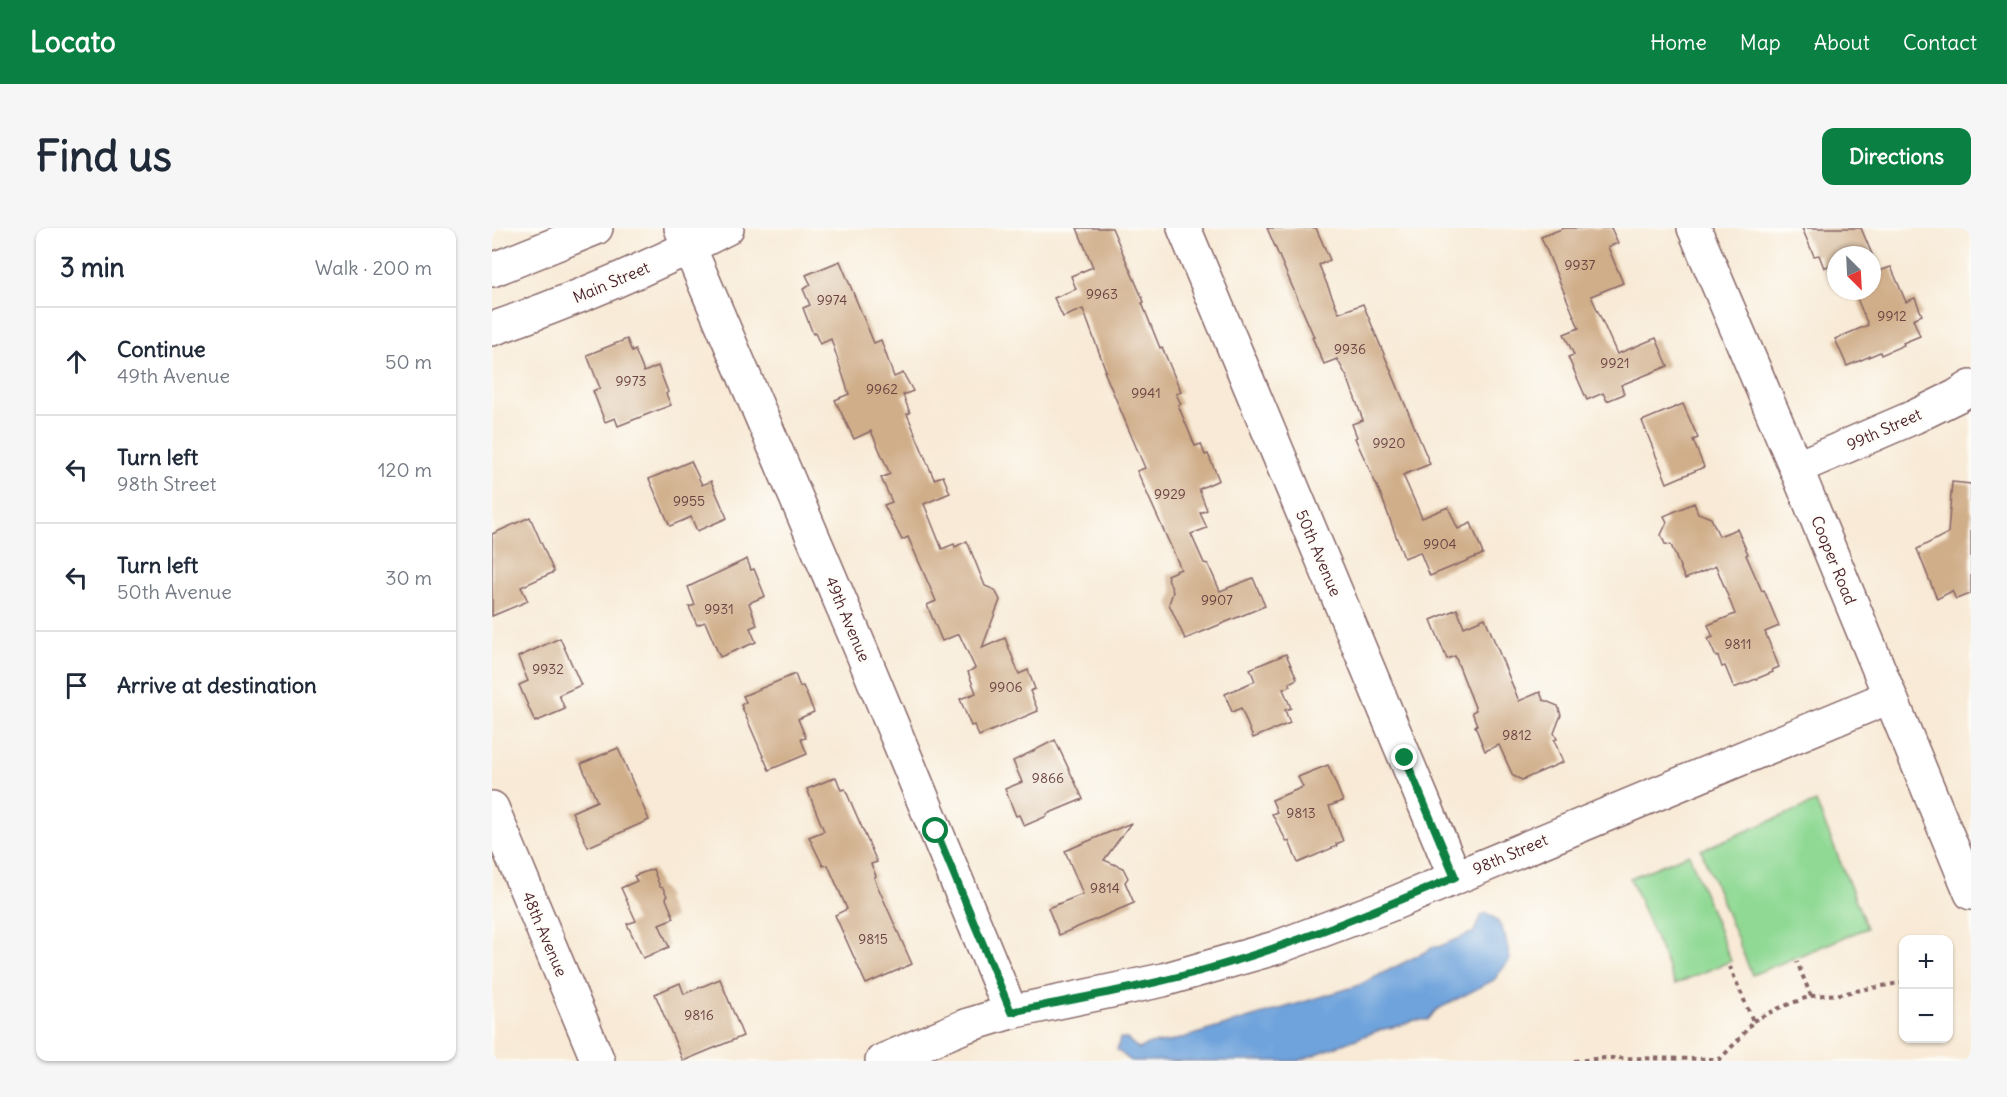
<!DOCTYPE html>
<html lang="en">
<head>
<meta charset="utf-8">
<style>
  :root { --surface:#fff; --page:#f6f6f7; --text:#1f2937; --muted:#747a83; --line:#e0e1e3; --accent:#0b8043 }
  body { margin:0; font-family:Delius,sans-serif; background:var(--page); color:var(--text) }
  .controls { position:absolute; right:18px; bottom:18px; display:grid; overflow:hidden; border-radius:12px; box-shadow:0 2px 4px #0004 }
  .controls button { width:54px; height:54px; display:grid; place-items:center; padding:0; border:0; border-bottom:2px solid var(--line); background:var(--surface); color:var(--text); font:30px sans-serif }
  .compass { position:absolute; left:1335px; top:18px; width:54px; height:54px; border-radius:50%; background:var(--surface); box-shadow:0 2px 4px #0004; rotate:156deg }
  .stop { position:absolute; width:18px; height:18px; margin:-14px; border:4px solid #0b8043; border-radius:50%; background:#fff }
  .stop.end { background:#0b8043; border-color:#fff; box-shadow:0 2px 6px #0008 }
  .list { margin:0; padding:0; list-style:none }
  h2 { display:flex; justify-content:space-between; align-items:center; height:78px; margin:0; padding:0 24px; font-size:26px }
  h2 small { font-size:20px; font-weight:400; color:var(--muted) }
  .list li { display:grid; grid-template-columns:39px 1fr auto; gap:18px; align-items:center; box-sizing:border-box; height:108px; padding:0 24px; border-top:2px solid var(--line) }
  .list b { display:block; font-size:22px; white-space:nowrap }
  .list p { margin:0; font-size:20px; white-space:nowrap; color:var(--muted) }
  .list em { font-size:20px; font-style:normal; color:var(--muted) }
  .icon { flex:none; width:33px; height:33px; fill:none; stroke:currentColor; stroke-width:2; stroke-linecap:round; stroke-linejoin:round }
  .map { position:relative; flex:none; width:1479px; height:833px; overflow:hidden; border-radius:12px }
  header { display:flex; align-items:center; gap:36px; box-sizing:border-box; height:84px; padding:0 30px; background:var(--accent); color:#fff }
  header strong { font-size:28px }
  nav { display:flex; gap:33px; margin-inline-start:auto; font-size:21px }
  .intro { display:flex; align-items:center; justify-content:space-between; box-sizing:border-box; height:144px; padding:0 36px }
  h1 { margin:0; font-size:42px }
  .button { padding:15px 27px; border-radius:12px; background:var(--accent); color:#fff; font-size:21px; font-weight:700 }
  main { display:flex; gap:36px; padding:0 36px }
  aside { flex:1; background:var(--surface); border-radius:12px; box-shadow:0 2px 4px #0004 }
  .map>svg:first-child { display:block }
  .green { fill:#90d994; stroke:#6d7c60; stroke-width:1.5 }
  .water { fill:#6ea3db; stroke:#5c6183; stroke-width:1.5 }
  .building { fill:#d0ae8a }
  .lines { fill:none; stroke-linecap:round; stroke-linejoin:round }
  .minor-casing { stroke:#876667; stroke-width:36 }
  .path { stroke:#876667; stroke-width:4; stroke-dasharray:4.5 4.5; stroke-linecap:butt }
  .minor { stroke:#fff; stroke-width:33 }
  .route { stroke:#0b8043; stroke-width:8 }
  .labels { text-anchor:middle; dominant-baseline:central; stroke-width:4.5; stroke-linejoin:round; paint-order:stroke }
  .number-label { font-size:14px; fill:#6c4343 }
  .street-label { font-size:16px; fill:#4a1f2b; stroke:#fdfcf7 }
</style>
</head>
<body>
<header>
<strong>Locato</strong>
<nav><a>Home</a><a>Map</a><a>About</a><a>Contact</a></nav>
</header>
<div class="intro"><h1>Find us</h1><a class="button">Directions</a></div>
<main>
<aside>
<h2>3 min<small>Walk · 200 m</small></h2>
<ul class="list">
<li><svg class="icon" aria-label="ahead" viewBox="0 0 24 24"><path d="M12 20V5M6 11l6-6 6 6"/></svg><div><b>Continue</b><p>49th Avenue</p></div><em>50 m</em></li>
<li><svg class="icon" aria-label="left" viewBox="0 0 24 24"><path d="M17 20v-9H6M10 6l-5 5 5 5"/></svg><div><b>Turn left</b><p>98th Street</p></div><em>120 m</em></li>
<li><svg class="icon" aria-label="left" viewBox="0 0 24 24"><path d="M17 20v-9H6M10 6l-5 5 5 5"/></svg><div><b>Turn left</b><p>50th Avenue</p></div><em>30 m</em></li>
<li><svg class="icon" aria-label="arrive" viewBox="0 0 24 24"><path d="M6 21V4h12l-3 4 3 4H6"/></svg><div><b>Arrive at destination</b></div></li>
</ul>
</aside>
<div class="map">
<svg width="1479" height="833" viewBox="0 0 1479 833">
  <rect width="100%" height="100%" fill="#fdfcf7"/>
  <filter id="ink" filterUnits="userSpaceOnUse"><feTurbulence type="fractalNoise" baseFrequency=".0167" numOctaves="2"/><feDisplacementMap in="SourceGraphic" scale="12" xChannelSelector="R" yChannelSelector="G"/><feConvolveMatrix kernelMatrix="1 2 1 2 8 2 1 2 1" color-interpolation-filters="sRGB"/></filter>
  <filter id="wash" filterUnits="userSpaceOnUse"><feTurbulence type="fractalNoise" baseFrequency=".008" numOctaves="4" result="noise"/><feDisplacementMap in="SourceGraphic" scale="24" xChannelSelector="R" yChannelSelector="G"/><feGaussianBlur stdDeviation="1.35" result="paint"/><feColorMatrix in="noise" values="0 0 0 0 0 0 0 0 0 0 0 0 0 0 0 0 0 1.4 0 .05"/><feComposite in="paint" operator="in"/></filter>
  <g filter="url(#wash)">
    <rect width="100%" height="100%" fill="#f8ead6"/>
    <g class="green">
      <polygon points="1324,574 1375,700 1260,747 1209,622"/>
      <polygon points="1197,626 1239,733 1183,756 1138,650"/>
    </g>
    <path class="water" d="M995,685C1013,695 1014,712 1018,731L1002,752L944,782L936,792H923L910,797L888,802L806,833H639L625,822L628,810L635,811L647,821L655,816L677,814L865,758L937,722L942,718L946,719L982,704L989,687Z"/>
    <g id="blocks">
      <g class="building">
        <polygon points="585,0 620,0 652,74 650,75 668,120 670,119 689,164 684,166 689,176 686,177 703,218 709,216 713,227 716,226 727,252 707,261 715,282 708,285 715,300 699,306 712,335 716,336 728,363 761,350 773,378 693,411 677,376 681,364 675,347 689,341 645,243 653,240 612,143 614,143 591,81 571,89 562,70 584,61 579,48 601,39"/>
        <polygon points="775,0 824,0 838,32 827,37 847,85 871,76 938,236 911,247 930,290 956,279 966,301 979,295 991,326 938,348 928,324 912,330 889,267 863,210 865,209 860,196 871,192 856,151 845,131 832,136 820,109 822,109"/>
        <polygon points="1072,0 1119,0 1126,15 1116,19 1131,55 1099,68 1125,126 1164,110 1176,138 1129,157 1132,166 1115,173 1111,165 1095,172 1076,129 1082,127 1072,106 1087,100 1049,9"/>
        <polygon points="1310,0 1369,0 1387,43 1399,39 1414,74 1423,70 1430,87 1421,91 1428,108 1411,115 1412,117 1389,127 1388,124 1355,138 1343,111 1376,97 1362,63 1380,63 1380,27 1344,27 1344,34 1332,40 1327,27 1322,28"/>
        <polygon points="348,33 382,115 389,112 402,149 411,145 421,163 411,167 418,185 415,186 442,251 451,248 458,265 432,276 450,321 462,316 463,319 475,313 493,358 503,362 508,372 490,420 513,410 527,446 536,442 543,461 538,463 546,483 487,508 482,497 479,498 468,471 484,465 476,444 483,440 467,406 450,413 435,377 444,373 416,309 410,312 392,277 400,274 389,250 398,246 379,203 362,211 343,172 357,166 339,111 328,116 323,105 321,106 311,80 318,77 311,61 319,57 314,47"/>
        <polygon points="135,111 140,124 143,122 152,144 166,138 176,164 174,166 179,177 126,198 123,190 113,194 101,163 108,160 95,127"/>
        <polygon points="1191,176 1206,210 1201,212 1212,239 1175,255 1150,193"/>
        <polygon points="199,233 210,257 219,253 235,290 205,303 199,289 178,298 157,251"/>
        <polygon points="1460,254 1479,256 1479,366 1464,371 1460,363 1445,371 1425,321 1456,305"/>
        <polygon points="1202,275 1206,285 1219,290 1227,308 1245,301 1256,326 1254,327 1270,363 1272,362 1287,398 1273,404 1287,439 1280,442 1281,444 1242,460 1233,438 1230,439 1226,428 1224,429 1216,411 1221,409 1216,397 1243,386 1224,338 1193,351 1179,317 1173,316 1169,307 1175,294 1172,288"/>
        <polygon points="38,289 62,344 29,359 36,373 0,388 0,306"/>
        <polygon points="255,331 259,342 262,341 273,368 257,375 265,397 258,400 264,414 228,429 213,394 205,397 197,379 203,377 196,359"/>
        <polygon points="965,381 972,399 993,390 1027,473 1048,464 1051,472 1066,478 1069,487 1062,505 1065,511 1062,512 1071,534 1030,552 1021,548 1007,517 993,523 983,498 985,497 980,484 984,482 963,428 955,431 939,392"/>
        <polygon points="68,410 89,457 67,467 73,481 43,494 27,457 36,453 26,429"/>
        <polygon points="794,426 805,451 797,455 799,458 791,461 799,480 793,482 798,495 761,510 749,480 740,484 733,466 763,453 758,441"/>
        <polygon points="303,446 308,459 311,458 322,484 306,491 314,510 309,511 315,526 277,542 249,477 254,474 251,468"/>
        <polygon points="563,512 591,571 555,586 555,588 532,598 527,587 524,588 513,561 530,554 521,533"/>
        <polygon points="126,520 157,592 96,619 80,584 105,573 89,536"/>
        <polygon points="836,537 851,573 837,578 851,613 844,616 845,618 806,635 797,613 795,614 780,586 785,584 780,572 811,559 806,549"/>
        <polygon points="344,549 349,562 353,561 385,634 379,636 384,648 382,650 420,736 374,756 343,687 355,681 336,637 331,638 317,609 332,603 315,561"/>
        <polygon points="639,595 612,632 631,640 636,650 633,654 642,675 567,707 556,680 591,666 573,623"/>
        <polygon points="161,641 168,659 171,660 175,668 174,671 182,690 167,696 177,719 151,730 135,696 144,693 129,660 145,653 142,648"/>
        <polygon points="228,751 251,808 191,833 163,766 188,755 192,766"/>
      </g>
    </g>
  </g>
  <g filter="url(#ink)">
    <use href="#blocks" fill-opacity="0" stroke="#876667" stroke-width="1.5"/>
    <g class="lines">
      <defs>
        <g id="minor">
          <polyline points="189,0 367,417 519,784"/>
          <polyline points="692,0 963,649"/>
          <polyline points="1202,0 1304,240 1479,665"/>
          <polyline points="0,42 104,0"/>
          <path d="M0,101C80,73 160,39 235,0"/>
          <polyline points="1304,240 1422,189 1465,168 1479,159"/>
          <polyline points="0,580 106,833"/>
          <polyline points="390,833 473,798 519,784 671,752 783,720 900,676 1397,469"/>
        </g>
      </defs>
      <use href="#minor" class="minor-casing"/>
      <g class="path">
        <polyline points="1456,738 1460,736"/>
        <polyline points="1319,768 1348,766 1412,754"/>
        <polyline points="1261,793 1287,780 1319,768 1305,734"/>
        <polyline points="1082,833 1113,830 1228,831 1249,809 1261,793 1238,739"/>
      </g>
      <use href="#minor" class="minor"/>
    </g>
  </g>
  <g class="lines" filter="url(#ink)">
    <path class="route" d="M444,603L519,784C586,770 654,759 719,740C803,716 883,683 963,649L913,530"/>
  </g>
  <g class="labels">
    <g class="number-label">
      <text x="1088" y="37">9937</text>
      <text x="610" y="66">9963</text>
      <text x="340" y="72">9974</text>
      <text x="1400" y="88">9912</text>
      <text x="858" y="121">9936</text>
      <text x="1123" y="135">9921</text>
      <text x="139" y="153">9973</text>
      <text x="390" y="161">9962</text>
      <text x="654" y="165">9941</text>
      <text x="897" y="215">9920</text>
      <text x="678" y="266">9929</text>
      <text x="197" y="273">9955</text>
      <text x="948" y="316">9904</text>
      <text x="725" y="372">9907</text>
      <text x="227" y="381">9931</text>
      <text x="1246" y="416">9811</text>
      <text x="56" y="441">9932</text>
      <text x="514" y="459">9906</text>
      <text x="1025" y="507">9812</text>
      <text x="556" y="550">9866</text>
      <text x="809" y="585">9813</text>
      <text x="613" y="660">9814</text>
      <text x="381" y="711">9815</text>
      <text x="207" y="787">9816</text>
    </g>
    <g class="street-label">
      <text transform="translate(119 54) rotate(-23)">Main Street</text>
      <text transform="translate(1392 201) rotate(-24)">99th Street</text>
      <text transform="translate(827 325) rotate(67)">50th Avenue</text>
      <text transform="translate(1342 332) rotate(68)">Cooper Road</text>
      <text transform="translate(356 391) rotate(67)">49th Avenue</text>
      <text transform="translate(1018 626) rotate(-23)">98th Street</text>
      <text transform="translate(53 706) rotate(67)">48th Avenue</text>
    </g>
  </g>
</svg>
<div class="controls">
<button>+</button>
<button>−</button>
</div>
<svg class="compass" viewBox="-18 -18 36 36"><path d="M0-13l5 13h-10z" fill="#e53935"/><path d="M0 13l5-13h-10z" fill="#747a83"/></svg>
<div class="stop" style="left:444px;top:603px"></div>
<div class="stop end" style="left:913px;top:530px"></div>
</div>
</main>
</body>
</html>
